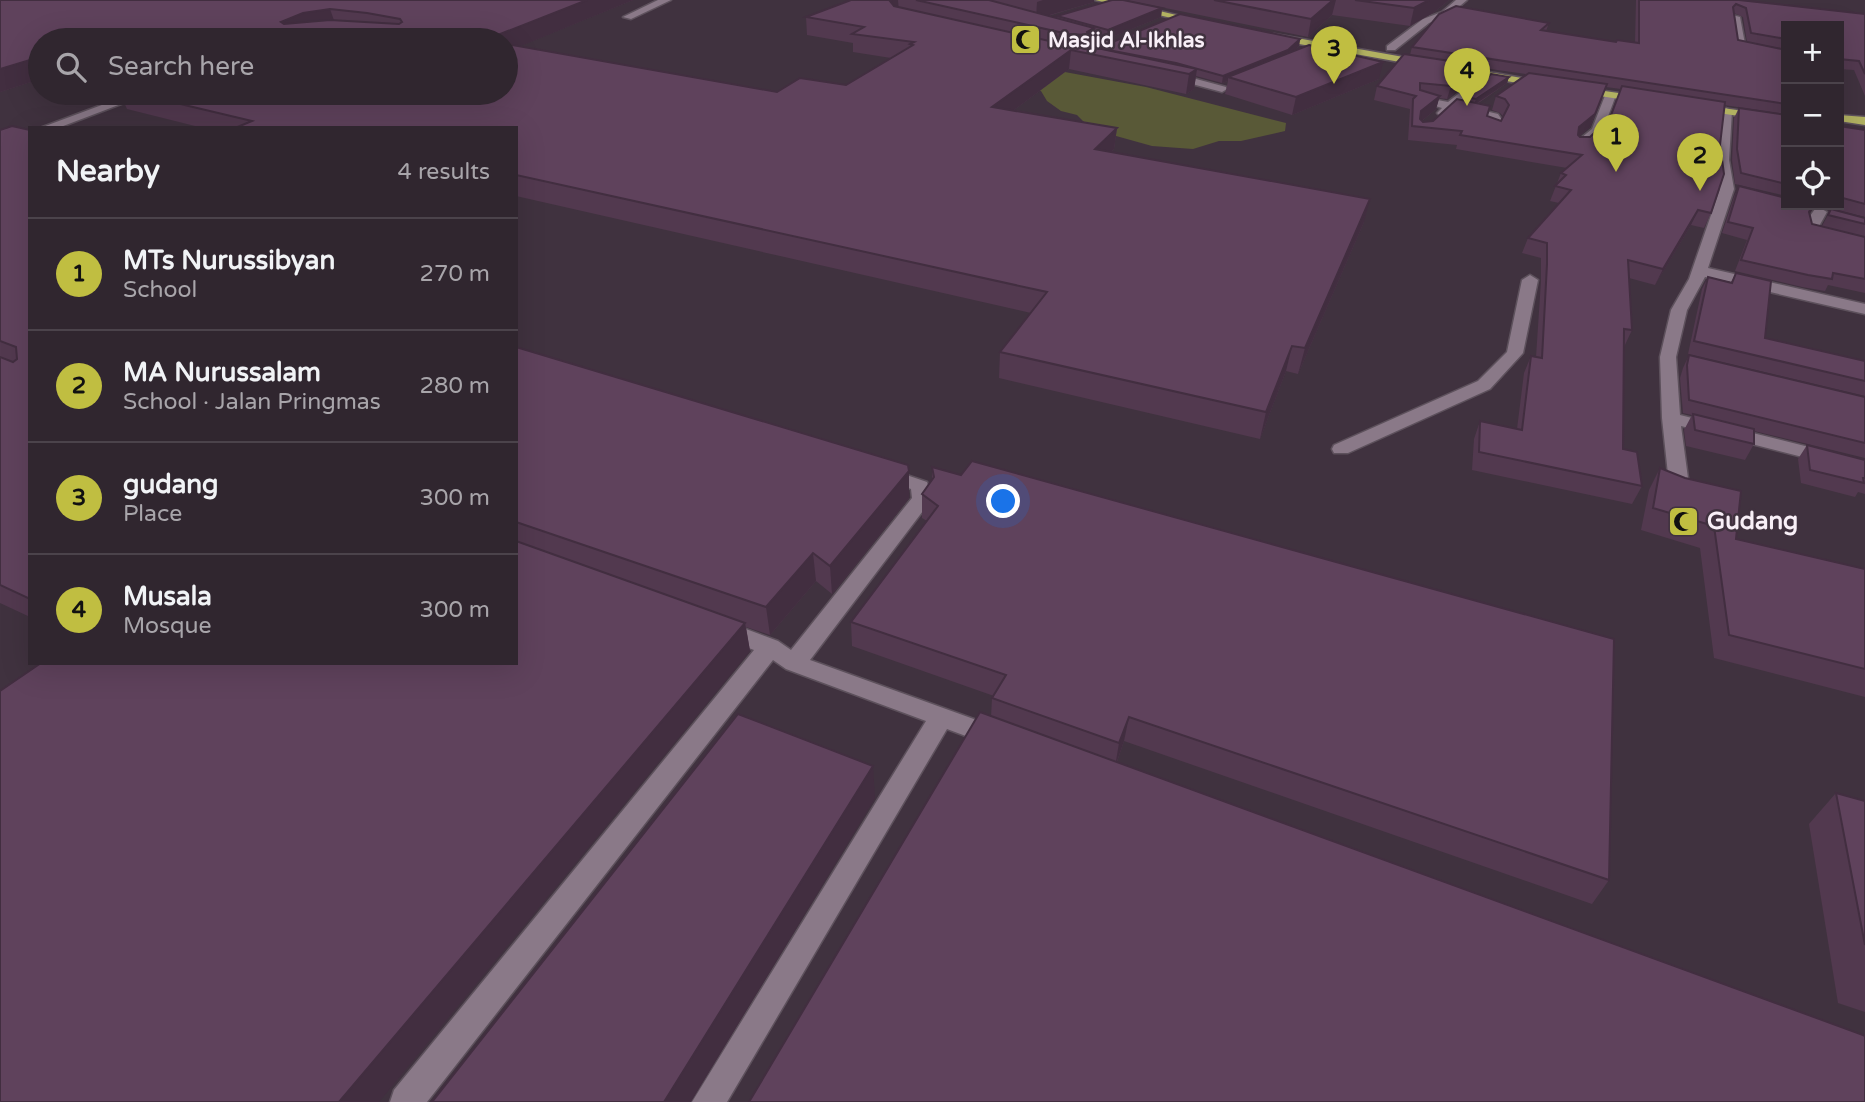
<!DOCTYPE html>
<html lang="en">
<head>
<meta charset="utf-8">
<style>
  :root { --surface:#30262f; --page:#3c323b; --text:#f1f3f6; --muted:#a8a5aa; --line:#4b434b; --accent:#c0be41 }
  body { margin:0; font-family:"Varela Round",sans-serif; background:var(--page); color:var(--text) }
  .controls { position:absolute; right:21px; top:21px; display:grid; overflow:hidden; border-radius:0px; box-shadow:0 7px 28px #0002 }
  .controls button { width:63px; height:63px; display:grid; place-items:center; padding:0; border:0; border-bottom:2px solid var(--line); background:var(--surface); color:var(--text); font:35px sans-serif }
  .you { position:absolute; left:1004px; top:502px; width:24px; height:24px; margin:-18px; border:5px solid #fff; border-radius:50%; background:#1a73e8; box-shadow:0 0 0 10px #1a73e833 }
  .badge { display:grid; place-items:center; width:46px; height:46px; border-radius:50%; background:var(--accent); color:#111; font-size:23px; font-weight:700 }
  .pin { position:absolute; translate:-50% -58px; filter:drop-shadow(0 2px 4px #0008) }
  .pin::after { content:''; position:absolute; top:37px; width:24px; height:21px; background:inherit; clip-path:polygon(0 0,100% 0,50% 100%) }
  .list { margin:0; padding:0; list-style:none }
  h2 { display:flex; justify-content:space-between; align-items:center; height:91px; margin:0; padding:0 28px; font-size:30px }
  h2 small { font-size:23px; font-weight:400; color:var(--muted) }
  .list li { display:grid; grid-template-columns:46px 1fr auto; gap:21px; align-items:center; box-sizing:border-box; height:112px; padding:0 28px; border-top:2px solid var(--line) }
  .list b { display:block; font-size:26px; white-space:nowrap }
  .list p { margin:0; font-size:23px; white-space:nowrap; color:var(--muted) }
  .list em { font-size:23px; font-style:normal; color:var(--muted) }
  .icon { flex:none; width:38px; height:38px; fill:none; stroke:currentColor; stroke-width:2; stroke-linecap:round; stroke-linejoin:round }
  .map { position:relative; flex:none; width:1865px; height:1102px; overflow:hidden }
  .search { position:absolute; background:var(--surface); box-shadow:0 7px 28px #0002; left:28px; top:28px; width:490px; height:77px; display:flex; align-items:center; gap:18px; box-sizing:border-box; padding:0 24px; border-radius:38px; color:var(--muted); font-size:26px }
  .panel { position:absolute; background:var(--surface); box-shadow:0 7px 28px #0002; left:28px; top:126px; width:490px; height:539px; border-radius:0px }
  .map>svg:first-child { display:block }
  .green { fill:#595937 }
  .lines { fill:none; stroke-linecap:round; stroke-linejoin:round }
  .minor-casing { stroke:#5d515c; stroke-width:3 }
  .highway-casing { stroke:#5d515c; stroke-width:3 }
  .minor { fill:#8a7988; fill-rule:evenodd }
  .highway { fill:#b1b161; fill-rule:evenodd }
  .wall { fill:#52394f; fill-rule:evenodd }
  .shaded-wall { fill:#422e40 }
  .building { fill:#5f425c; stroke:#422e40; stroke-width:2; fill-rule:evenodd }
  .labels { text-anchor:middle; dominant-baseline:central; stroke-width:5; stroke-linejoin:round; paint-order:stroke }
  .far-poi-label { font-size:21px; font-weight:bold; fill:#f8eff7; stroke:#40323f; text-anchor:start }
  .poi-label { font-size:24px; font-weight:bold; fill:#f8eff7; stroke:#40323f; text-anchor:start }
</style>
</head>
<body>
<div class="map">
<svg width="1865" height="1102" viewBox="0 0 1865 1102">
  <rect width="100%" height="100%" fill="#40323f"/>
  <polygon class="green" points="1010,62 1146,87 1286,123 1285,131 1241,141 1219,141 1193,149 1152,146 1091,129 1077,115 1061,111 1047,101 1041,91 1016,85"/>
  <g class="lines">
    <defs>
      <g id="minor">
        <polygon points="658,0 671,0 631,19 623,17"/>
        <polygon points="1456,0 1467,0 1448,16 1429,23 1395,50 1387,50 1387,46 1423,19 1442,12"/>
        <polygon points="1732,15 1740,17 1745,44 1786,52 1786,58 1736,47"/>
        <polygon points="1067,31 1107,41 1108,43 1103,46 1064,36 1062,34"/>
        <polygon points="1170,72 1226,87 1227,89 1222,92 1166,77 1166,73"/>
        <polygon points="1486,72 1490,73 1490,77 1459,105 1498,114 1502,120 1495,132 1485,129 1489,118 1453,110 1447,115 1439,115 1437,113 1442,108 1416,100 1422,97 1448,102"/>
        <polygon points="134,93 150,93 58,128 40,128"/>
        <polygon points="1606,93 1616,95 1603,130 1583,149 1575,149 1575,143 1592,129"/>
        <polygon points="1726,108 1732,111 1729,160 1734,189 1708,268 1865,304 1865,314 1705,277 1687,310 1676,357 1680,415 1865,461 1865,473 1681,426 1690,493 1687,497 1673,497 1670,493 1662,418 1660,357 1671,310 1689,279 1720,189 1716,160 1720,111"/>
        <polygon points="1820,208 1827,212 1818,228 1865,240 1865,248 1806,233 1805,223 1815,209"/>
        <polygon points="1530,275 1538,280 1523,353 1490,389 1348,453 1334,453 1332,449 1334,445 1478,381 1507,352 1522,280"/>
        <polygon points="883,467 927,482 932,499 810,660 1007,731 1011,738 1007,745 998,748 947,729 727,1102 692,1102 926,721 786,669 773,660 427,1102 390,1102 394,1090 754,650 714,635 711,629 714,623 722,621 730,623 778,641 791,650 912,498 911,489 876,477 873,473 876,469"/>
      </g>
      <g id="highway">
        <polygon points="1095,0 1113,0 1206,22 1201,25"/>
        <polygon points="1274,34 1545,82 1550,85 1545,88 1271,39 1271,35"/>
        <polygon points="1577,87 1646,97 1652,100 1646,103 1573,92 1573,88"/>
        <polygon points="1695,104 1786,117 1786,123 1691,109 1689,107"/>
        <polygon points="1839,115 1865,117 1865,125 1839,121"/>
      </g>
    </defs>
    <use href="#minor" class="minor-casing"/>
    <use href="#highway" class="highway-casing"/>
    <use href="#minor" class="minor"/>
    <use href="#highway" class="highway"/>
  </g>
  <g class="wall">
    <polygon points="0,0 633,0 520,46 777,92 846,85 891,58 853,52 853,43 807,35 806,17 851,0 1094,0 1094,2 1048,16 1057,18 1057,16 1162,8 1161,17 1107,39 1093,35 1092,46 1091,47 1098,48 1300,39 1299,46 1292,52 1379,79 1292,115 1225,94 1228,81 1222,83 1196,76 1194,89 1186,94 1069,69 1014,110 1117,128 1114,149 1111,152 1364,222 1298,374 1286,371 1260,439 999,378 1000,352 1031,313 516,196 516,128 203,128 127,109 120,93 506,93 40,40 40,79 0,92"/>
    <polygon points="1126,0 1449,0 1433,13 1410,26 1332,15 1308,37"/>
    <path d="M1636,0H1739L1865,14V96L1854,70L1839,69V26H1786V49L1752,43L1786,50V114L1724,105L1711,213L1704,228L1691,225L1655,285L1629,278L1632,330L1624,347H1623V449L1642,486L1632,504L1472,470L1474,439L1480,421L1517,429L1524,373L1531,356L1536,357L1541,281V258L1522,253L1528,238L1559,203L1550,201L1561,173L1567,168L1456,149L1457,145L1408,140L1410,109L1374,100L1377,86L1410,55L1412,47L1549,23L1546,31L1616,42L1635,43ZM1734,13L1743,17L1747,42L1738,40ZM1476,67L1526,74L1496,96L1492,110L1500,113L1503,116L1501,121L1487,116L1477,104L1507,83L1509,77L1466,97L1465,101L1433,121H1422L1436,109L1439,98L1447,99L1473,78ZM1606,87L1621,89L1610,118L1590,137H1580L1579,136L1590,127Z"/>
    <polygon points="1739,108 1786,115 1786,196 1735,184 1732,160 1734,118"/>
    <polygon points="1839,126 1865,130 1865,217 1817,205 1839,205"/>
    <polygon points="0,130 30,130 30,617 0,603"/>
    <polygon points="1739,186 1813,205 1809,213 1812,224 1822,226 1831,209 1865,218 1865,293 1828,285 1825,291 1802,287 1735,271 1747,240 1722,233 1734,197"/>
    <polygon points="1736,273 1765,338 1865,361 1865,396 1688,354 1702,289 1708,277 1731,282"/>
    <polygon points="516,347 909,471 909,498 832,594 816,581 770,635 746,627 750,651 516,663"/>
    <polygon points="1689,355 1865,397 1865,458 1754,431 1754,444 1745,460 1686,446 1684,430 1692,415 1683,413 1680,378 1683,368"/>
    <polygon points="1807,445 1865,460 1865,494 1858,492 1855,497 1801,483 1798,459"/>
    <polygon points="932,467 1609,880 1592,904 1124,741 1117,762 991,717 992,698 994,696 852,646 851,622 927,521 922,518 922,494 932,479"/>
    <polygon points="1660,468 1736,539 1865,569 1865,697 1714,658 1700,548 1641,530 1649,490"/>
    <polygon points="1836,793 1865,801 1865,1012 1838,1003 1809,824"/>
  </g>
  <g class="shaded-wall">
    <polygon points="587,0 633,0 506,52 506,40 484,40"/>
    <polygon points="892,0 898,0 899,13 890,1"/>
    <polygon points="1043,0 1094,0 1094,2 1036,19 1037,2"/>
    <polygon points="1333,0 1336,0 1332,15 1308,37 1311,19"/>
    <polygon points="1429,0 1449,0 1433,13 1410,26 1414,8"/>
    <polygon points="1162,8 1161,17 1107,39 1108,30"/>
    <polygon points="330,9 336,26 287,40 281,22 303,13"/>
    <polygon points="1094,28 1092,46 1087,49 1088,35 1087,32"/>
    <polygon points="1300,39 1299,46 1287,57 1228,77 1228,81 1222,83 1223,76"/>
    <polygon points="1071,50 1069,69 991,127 992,107"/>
    <polygon points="40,57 40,79 0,92 0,69"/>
    <polygon points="1383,62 1379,79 1292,115 1296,97"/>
    <polygon points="1476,65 1473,78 1447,99 1451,86"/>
    <polygon points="1197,69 1194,89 1186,94 1189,74"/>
    <polygon points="1509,77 1507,83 1474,105 1476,99"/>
    <polygon points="1440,96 1436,109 1417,125 1421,111"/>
    <polygon points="1595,114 1590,127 1573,141 1579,127"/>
    <polygon points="1117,128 1114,149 1093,171 1095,149"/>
    <polygon points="1370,199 1364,222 1298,374 1305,348"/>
    <polygon points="1698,210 1691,225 1655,285 1663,269"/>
    <polygon points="1292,346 1286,371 1260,439 1266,412"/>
    <polygon points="909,471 909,498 832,594 830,566"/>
    <polygon points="813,553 816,581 770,635 766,607"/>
    <polygon points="745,623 750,651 379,1102 339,1102"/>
    <polygon points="1129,717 1124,741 1115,767 1119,743"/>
    <polygon points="873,766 875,798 691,1102 664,1102"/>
  </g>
  <g class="building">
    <path d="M0,0H587L485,40H40V57L0,69ZM330,9L367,13L400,19L402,22L399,24L330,20L284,24L281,22L303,13Z"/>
    <polygon points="851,0 892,0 890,1 894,6 1067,45 1078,44 1197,69 1189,74 1071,50 992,107 1117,128 1095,149 1370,199 1305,348 1292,346 1266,412 1000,352 1047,292 516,175 516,128 235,128 252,121 134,93 506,93 506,44 777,92 800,78 846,85 913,45 910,44 914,42 852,34 864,27 806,17"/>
    <polygon points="916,0 989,0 1094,28 1087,32 1088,35 1068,34"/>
    <polygon points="1112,0 1123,0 1162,8 1108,30 1057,16"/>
    <polygon points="1214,0 1333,0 1311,19"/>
    <polygon points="1355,0 1429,0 1414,8"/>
    <polygon points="1639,0 1739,0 1865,14 1865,74 1859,61 1839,59 1839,26 1786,26 1786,39 1751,33 1746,8 1736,4 1733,7 1738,40 1786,50 1786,104 1412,47 1439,14 1456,6 1549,23 1541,30 1616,42 1617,40 1639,43"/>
    <polygon points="1180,14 1300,39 1288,50 1223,76 1176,63 1098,48"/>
    <polygon points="1309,45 1383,62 1296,97 1228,77"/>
    <polygon points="1404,54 1476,65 1451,86 1420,83 1420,90 1440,96 1421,111 1420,119 1423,122 1433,121 1457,99 1490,106 1487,116 1501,121 1509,105 1505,99 1496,96 1529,73 1607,84 1595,114 1579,127 1578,135 1580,137 1590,137 1610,118 1622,86 1725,102 1720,145 1724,174 1711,213 1698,210 1663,269 1628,260 1632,330 1624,329 1623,449 1637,452 1642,486 1479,452 1480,421 1522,430 1531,356 1542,358 1547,264 1547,243 1528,238 1571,190 1555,186 1566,175 1561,173 1582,155 1460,135 1462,131 1412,126 1413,99 1416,96 1377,86"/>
    <polygon points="1491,74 1509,77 1476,99 1466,97"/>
    <polygon points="1739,108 1786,115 1786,184 1741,173 1737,149"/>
    <polygon points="12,126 30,130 30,599 0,585 0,357 13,362 17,359 16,347 0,341 0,130"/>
    <polygon points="1839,126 1865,130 1865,204 1839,197"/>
    <polygon points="1739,186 1786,198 1786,205 1813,205 1809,212 1812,224 1865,237 1865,279 1833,273 1832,279 1808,275 1741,260 1753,228 1728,222"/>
    <polygon points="1831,209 1865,218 1865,224 1828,215"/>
    <polygon points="1736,273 1771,281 1765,338 1865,361 1865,381 1694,341 1708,277 1732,283"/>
    <polygon points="516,347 908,465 909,471 830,566 813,553 766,607 516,522"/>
    <polygon points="1689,355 1865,397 1865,443 1689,400 1687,365"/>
    <polygon points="1693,414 1754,429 1754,444 1695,430"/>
    <polygon points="1807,445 1865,460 1865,478 1863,478 1864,483 1810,470"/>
    <polygon points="972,461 1614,639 1609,880 1129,717 1119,743 992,698 1006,675 851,622 938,506 922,494 934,477 932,467 961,475"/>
    <polygon points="1660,468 1685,478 1741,491 1736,539 1865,569 1865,669 1729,635 1714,526 1653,508"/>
    <polygon points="516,541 745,623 339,1102 0,1102 0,691 41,663 516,663"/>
    <polygon points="980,712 1863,1035 1865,1036 1865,1102 749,1102"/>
    <polygon points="738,714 873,766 664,1102 432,1102"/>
    <polygon points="1836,793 1865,801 1865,945"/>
  </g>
  <defs>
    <symbol id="mosque-square" viewBox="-11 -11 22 22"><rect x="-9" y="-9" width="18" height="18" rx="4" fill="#c0be41" stroke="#40323f"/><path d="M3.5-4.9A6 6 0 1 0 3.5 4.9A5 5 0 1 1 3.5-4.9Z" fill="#111"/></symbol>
  </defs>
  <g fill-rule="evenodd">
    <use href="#mosque-square" x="1008" y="22" width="35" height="35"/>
    <use href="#mosque-square" x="1666" y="504" width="35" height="35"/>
  </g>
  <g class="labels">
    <g class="far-poi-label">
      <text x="1048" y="40">Masjid Al-Ikhlas</text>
    </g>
    <g class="poi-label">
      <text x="1707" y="521">Gudang</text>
    </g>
  </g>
</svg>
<div class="controls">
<button>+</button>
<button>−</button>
<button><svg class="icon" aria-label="locate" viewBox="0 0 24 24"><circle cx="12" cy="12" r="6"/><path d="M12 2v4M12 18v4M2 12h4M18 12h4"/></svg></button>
</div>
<div class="you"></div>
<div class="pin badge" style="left:1616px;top:172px">1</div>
<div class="pin badge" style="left:1700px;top:191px">2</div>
<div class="pin badge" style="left:1334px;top:84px">3</div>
<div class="pin badge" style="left:1467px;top:106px">4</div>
<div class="search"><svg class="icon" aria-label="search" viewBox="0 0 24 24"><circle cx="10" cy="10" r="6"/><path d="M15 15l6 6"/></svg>Search here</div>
<section class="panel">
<h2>Nearby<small>4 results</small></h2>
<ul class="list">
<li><span class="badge">1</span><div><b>MTs Nurussibyan</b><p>School</p></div><em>270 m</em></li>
<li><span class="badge">2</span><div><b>MA Nurussalam</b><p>School · Jalan Pringmas</p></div><em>280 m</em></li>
<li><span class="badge">3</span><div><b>gudang</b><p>Place</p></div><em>300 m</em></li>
<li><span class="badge">4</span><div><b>Musala</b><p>Mosque</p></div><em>300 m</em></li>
</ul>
</section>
</div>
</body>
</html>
